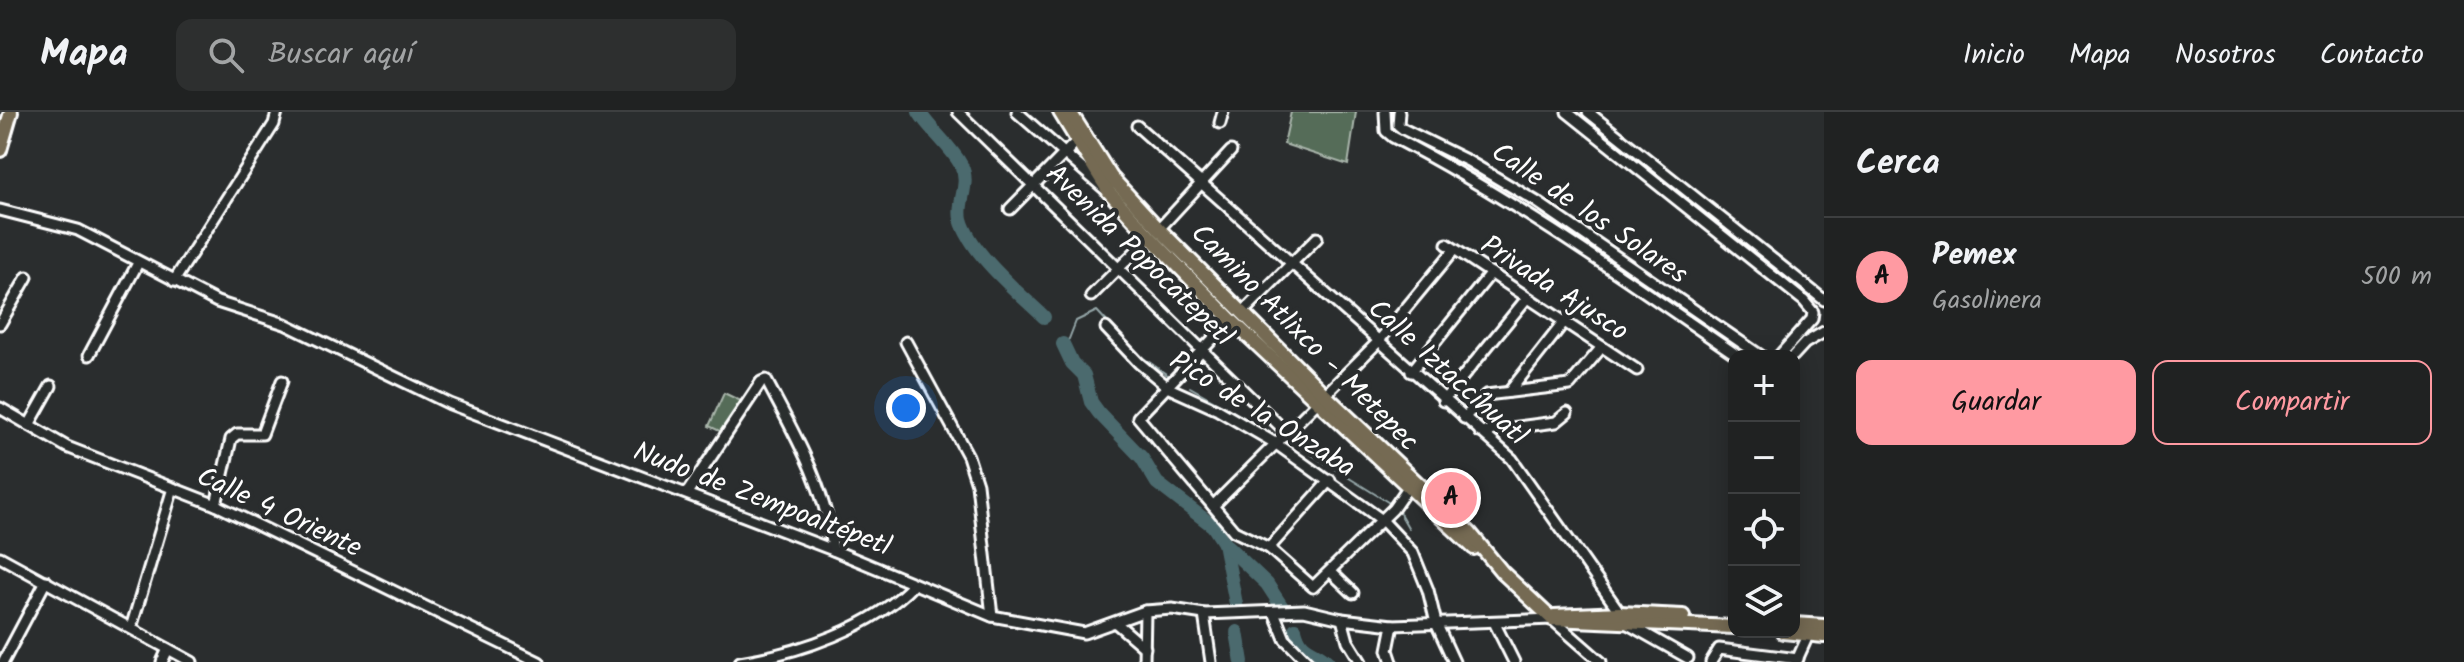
<!DOCTYPE html>
<html lang="es">
<head>
<meta charset="utf-8">
<style>
  :root { --surface:#202222; --page:#2d2f2f; --text:#f1f3f6; --muted:#a2a4a5; --line:#3d3f40; --accent:#ff9aa2 }
  body { margin:0; font-family:Kalam,sans-serif; background:var(--page); color:var(--text) }
  .controls { position:absolute; right:24px; bottom:24px; display:grid; overflow:hidden; border-radius:16px; box-shadow:0 4px 20px #0003 }
  .controls button { width:72px; height:72px; display:grid; place-items:center; padding:0; border:0; border-bottom:2px solid var(--line); background:var(--surface); color:var(--text); font:40px sans-serif }
  .you { position:absolute; left:906px; top:296px; width:28px; height:28px; margin:-20px; border:6px solid #fff; border-radius:50%; background:#1a73e8; box-shadow:0 0 0 12px #1a73e833 }
  .badge { display:grid; place-items:center; width:52px; height:52px; border-radius:50%; background:var(--accent); color:#111; font-size:26px; font-weight:700 }
  .pin { position:absolute; translate:-50% -50%; border:4px solid #fff; box-shadow:0 2px 8px #0006 }
  .list { margin:0; padding:0; list-style:none }
  h2 { display:flex; justify-content:space-between; align-items:center; height:104px; margin:0; padding:0 32px; font-size:34px }
  h2 small { font-size:26px; font-weight:400; color:var(--muted) }
  .list li { display:grid; grid-template-columns:52px 1fr auto; gap:24px; align-items:center; box-sizing:border-box; height:120px; padding:0 32px; border-top:2px solid var(--line) }
  .list b { display:block; font-size:30px; white-space:nowrap }
  .list p { margin:0; font-size:26px; white-space:nowrap; color:var(--muted) }
  .list em { font-size:26px; font-style:normal; color:var(--muted) }
  .actions { display:flex; gap:16px; padding:24px 32px }
  .actions a { flex:1; padding:18px 0; border:2px solid var(--accent); border-radius:16px; text-align:center; font-size:28px; color:var(--accent) }
  .actions .main { background:var(--accent); color:#111 }
  .icon { flex:none; width:44px; height:44px; fill:none; stroke:currentColor; stroke-width:2; stroke-linecap:round; stroke-linejoin:round }
  .map { position:relative; flex:none; width:1824px; height:550px; overflow:hidden }
  header { display:flex; align-items:center; gap:48px; box-sizing:border-box; height:112px; padding:0 40px; background:var(--surface); border-bottom:2px solid var(--line) }
  header strong { font-size:38px }
  nav { display:flex; gap:44px; margin-inline-start:auto; font-size:28px }
  .search { width:560px; height:72px; background:var(--page); display:flex; align-items:center; gap:20px; box-sizing:border-box; padding:0 28px; border-radius:16px; color:var(--muted); font-size:30px }
  main { display:flex }
  aside { flex:1; background:var(--surface) }
  .map>svg:first-child { display:block }
  .green { fill:#556c58; stroke:#aab6ac; stroke-width:2 }
  .lines { fill:none; stroke-linecap:round; stroke-linejoin:round }
  .stream { stroke:#94a6a8; stroke-width:2 }
  .river { stroke:#4c6a6e; stroke-width:14 }
  .minor-casing { stroke:#fff; stroke-width:15 }
  .major-casing { stroke:#fff; stroke-width:18 }
  .minor { stroke:#2a2d2e; stroke-width:9 }
  .major { stroke:#746b52; stroke-width:12 }
  .labels { text-anchor:middle; dominant-baseline:central; stroke-width:8; stroke-linejoin:round; paint-order:stroke }
  .street-label { font-size:28px; fill:#fff; stroke:#2a2d2e }
</style>
</head>
<body>
<header>
<strong>Mapa</strong>
<div class="search"><svg class="icon" aria-label="search" viewBox="0 0 24 24"><circle cx="10" cy="10" r="6"/><path d="M15 15l6 6"/></svg>Buscar aquí</div>
<nav><a>Inicio</a><a>Mapa</a><a>Nosotros</a><a>Contacto</a></nav>
</header>
<main>
<div class="map">
<svg width="1824" height="550" viewBox="0 0 1824 550">
  <rect width="100%" height="100%" fill="#2a2d2e"/>
  <filter id="ink" filterUnits="userSpaceOnUse"><feTurbulence type="fractalNoise" baseFrequency=".0125" numOctaves="2"/><feDisplacementMap in="SourceGraphic" scale="16" xChannelSelector="R" yChannelSelector="G"/><feConvolveMatrix kernelMatrix="1 2 1 2 8 2 1 2 1" color-interpolation-filters="sRGB"/></filter>
  <g filter="url(#ink)">
    <g class="green">
      <polygon points="1291,0 1356,0 1348,53 1284,32"/>
      <polygon points="724,281 741,289 726,322 709,314"/>
    </g>
    <g class="lines">
      <g class="stream">
        <polyline points="1063,232 1069,227 1076,209 1097,199 1135,240 1169,264"/>
        <polyline points="1190,275 1275,323"/>
        <polyline points="1296,333 1391,392"/>
        <polyline points="1398,398 1409,417"/>
      </g>
      <g class="river">
        <path d="M919,0C931,19 951,34 961,53C971,72 957,89 961,107C970,141 1019,181 1044,205"/>
        <polyline points="1063,232 1072,251 1084,263 1091,290 1099,301 1142,346 1157,371 1213,414 1224,431 1237,497"/>
        <polyline points="1224,431 1267,472 1282,495"/>
        <path d="M1295,517C1301,541 1313,536 1328,550"/>
        <polyline points="1237,520 1242,550"/>
      </g>
      <defs>
        <g id="minor">
          <polyline points="958,0 1287,321"/>
          <polyline points="1017,0 1105,77"/>
          <path d="M1385,0L1386,19L1393,25C1515,88 1626,167 1738,244"/>
          <polyline points="1399,0 1398,13 1403,17 1468,49 1537,90 1761,244"/>
          <polyline points="1567,0 1804,189 1813,200 1812,207 1779,244"/>
          <polyline points="1588,0 1824,188"/>
          <polyline points="1220,11 1223,0"/>
          <polyline points="1137,14 1512,347 1628,512 1688,546"/>
          <polyline points="1010,97 1076,30"/>
          <polyline points="0,98 78,118 217,190 285,212 450,292 833,438 992,504 1084,521 1145,499 1172,497 1204,502 1304,498 1342,507 1393,513 1552,507 1601,550"/>
          <polyline points="1159,117 1231,39"/>
          <polyline points="1447,132 1637,258"/>
          <polyline points="174,169 274,12 277,0"/>
          <polyline points="1091,184 1150,125"/>
          <polyline points="1242,201 1317,126"/>
          <polyline points="1231,208 1138,305 1234,419 1269,436 1313,475 1393,397 1411,371"/>
          <polyline points="0,212 27,165"/>
          <polyline points="1106,216 1139,251 1169,276 1218,298 1275,331 1382,408 1413,441 1428,478 1436,511 1454,550"/>
          <polyline points="906,230 968,344 977,372 992,504"/>
          <polyline points="89,243 138,151"/>
          <polyline points="1793,244 1805,231 1824,220"/>
          <polyline points="1411,260 1491,161"/>
          <polyline points="1509,280 1564,210"/>
          <polyline points="1443,289 1527,186"/>
          <polyline points="0,296 67,335 216,393 539,550"/>
          <polyline points="1464,306 1486,283 1570,273 1602,235"/>
          <polyline points="29,313 51,274"/>
          <polyline points="1480,320 1556,310 1567,301"/>
          <path d="M687,381L761,270L766,268C795,323 826,375 833,438"/>
          <polyline points="216,393 231,327 237,322 262,322 282,269"/>
          <polyline points="1213,394 1377,231 1454,138"/>
          <polyline points="1269,436 1330,368"/>
          <polyline points="0,445 192,550"/>
          <polyline points="1330,459 1353,481"/>
          <polyline points="1274,500 1285,527 1308,550"/>
          <polyline points="1204,502 1211,550"/>
          <polyline points="1342,507 1348,529 1361,550"/>
          <polyline points="1494,510 1514,550"/>
          <polyline points="1116,511 1145,536"/>
          <polyline points="131,516 173,376"/>
          <polyline points="3,550 46,469"/>
          <polyline points="162,550 168,537"/>
          <path d="M740,550C798,541 873,516 914,472"/>
          <polyline points="1144,550 1145,499"/>
          <polyline points="1392,550 1388,538 1393,513"/>
          <polyline points="1711,550 1719,537 1798,547"/>
          <polyline points="1796,550 1811,517"/>
        </g>
        <g id="major">
          <polyline points="1060,0 1109,80 1150,125 1231,208 1474,436"/>
          <polyline points="1070,0 1111,65 1159,117 1325,283 1470,421 1502,460 1552,507 1734,515"/>
          <polyline points="0,38 11,0"/>
          <polyline points="1554,504 1620,501 1683,504"/>
          <polyline points="1794,512 1824,514"/>
          <polyline points="1783,520 1824,524"/>
        </g>
      </defs>
      <use href="#minor" class="minor-casing"/>
      <use href="#major" class="major-casing"/>
      <use href="#minor" class="minor"/>
      <use href="#major" class="major"/>
    </g>
  </g>
  <g class="labels">
    <g class="street-label">
      <text transform="translate(1589 102) rotate(34)">Calle de los Solares</text>
      <text transform="translate(1139 144) rotate(44)">Avenida Popocatepetl</text>
      <text transform="translate(1554 177) rotate(33)">Privada Ajusco</text>
      <text transform="translate(1304 226) rotate(45)">Camino Atlixco - Metepec</text>
      <text transform="translate(1447 261) rotate(42)">Calle Iztaccíhuatl</text>
      <text transform="translate(1262 303) rotate(32)">Pico de la Onzaba</text>
      <text transform="translate(762 388) rotate(21)">Nudo de Zempoaltépetl</text>
      <text transform="translate(279 401) rotate(25)">Calle 4 Oriente</text>
    </g>
  </g>
</svg>
<div class="controls">
<button>+</button>
<button>−</button>
<button><svg class="icon" aria-label="locate" viewBox="0 0 24 24"><circle cx="12" cy="12" r="6"/><path d="M12 2v4M12 18v4M2 12h4M18 12h4"/></svg></button>
<button><svg class="icon" aria-label="layers" viewBox="0 0 24 24"><path d="M12 4l9 5-9 5-9-5zM3 14l9 5 9-5"/></svg></button>
</div>
<div class="you"></div>
<div class="pin badge" style="left:1451px;top:386px">A</div>
</div>
<aside>
<h2>Cerca<small></small></h2>
<ul class="list">
<li><span class="badge">A</span><div><b>Pemex</b><p>Gasolinera</p></div><em>500 m</em></li>
</ul>
<div class="actions"><a class="main">Guardar</a><a>Compartir</a></div>
</aside>
</main>
</body>
</html>
